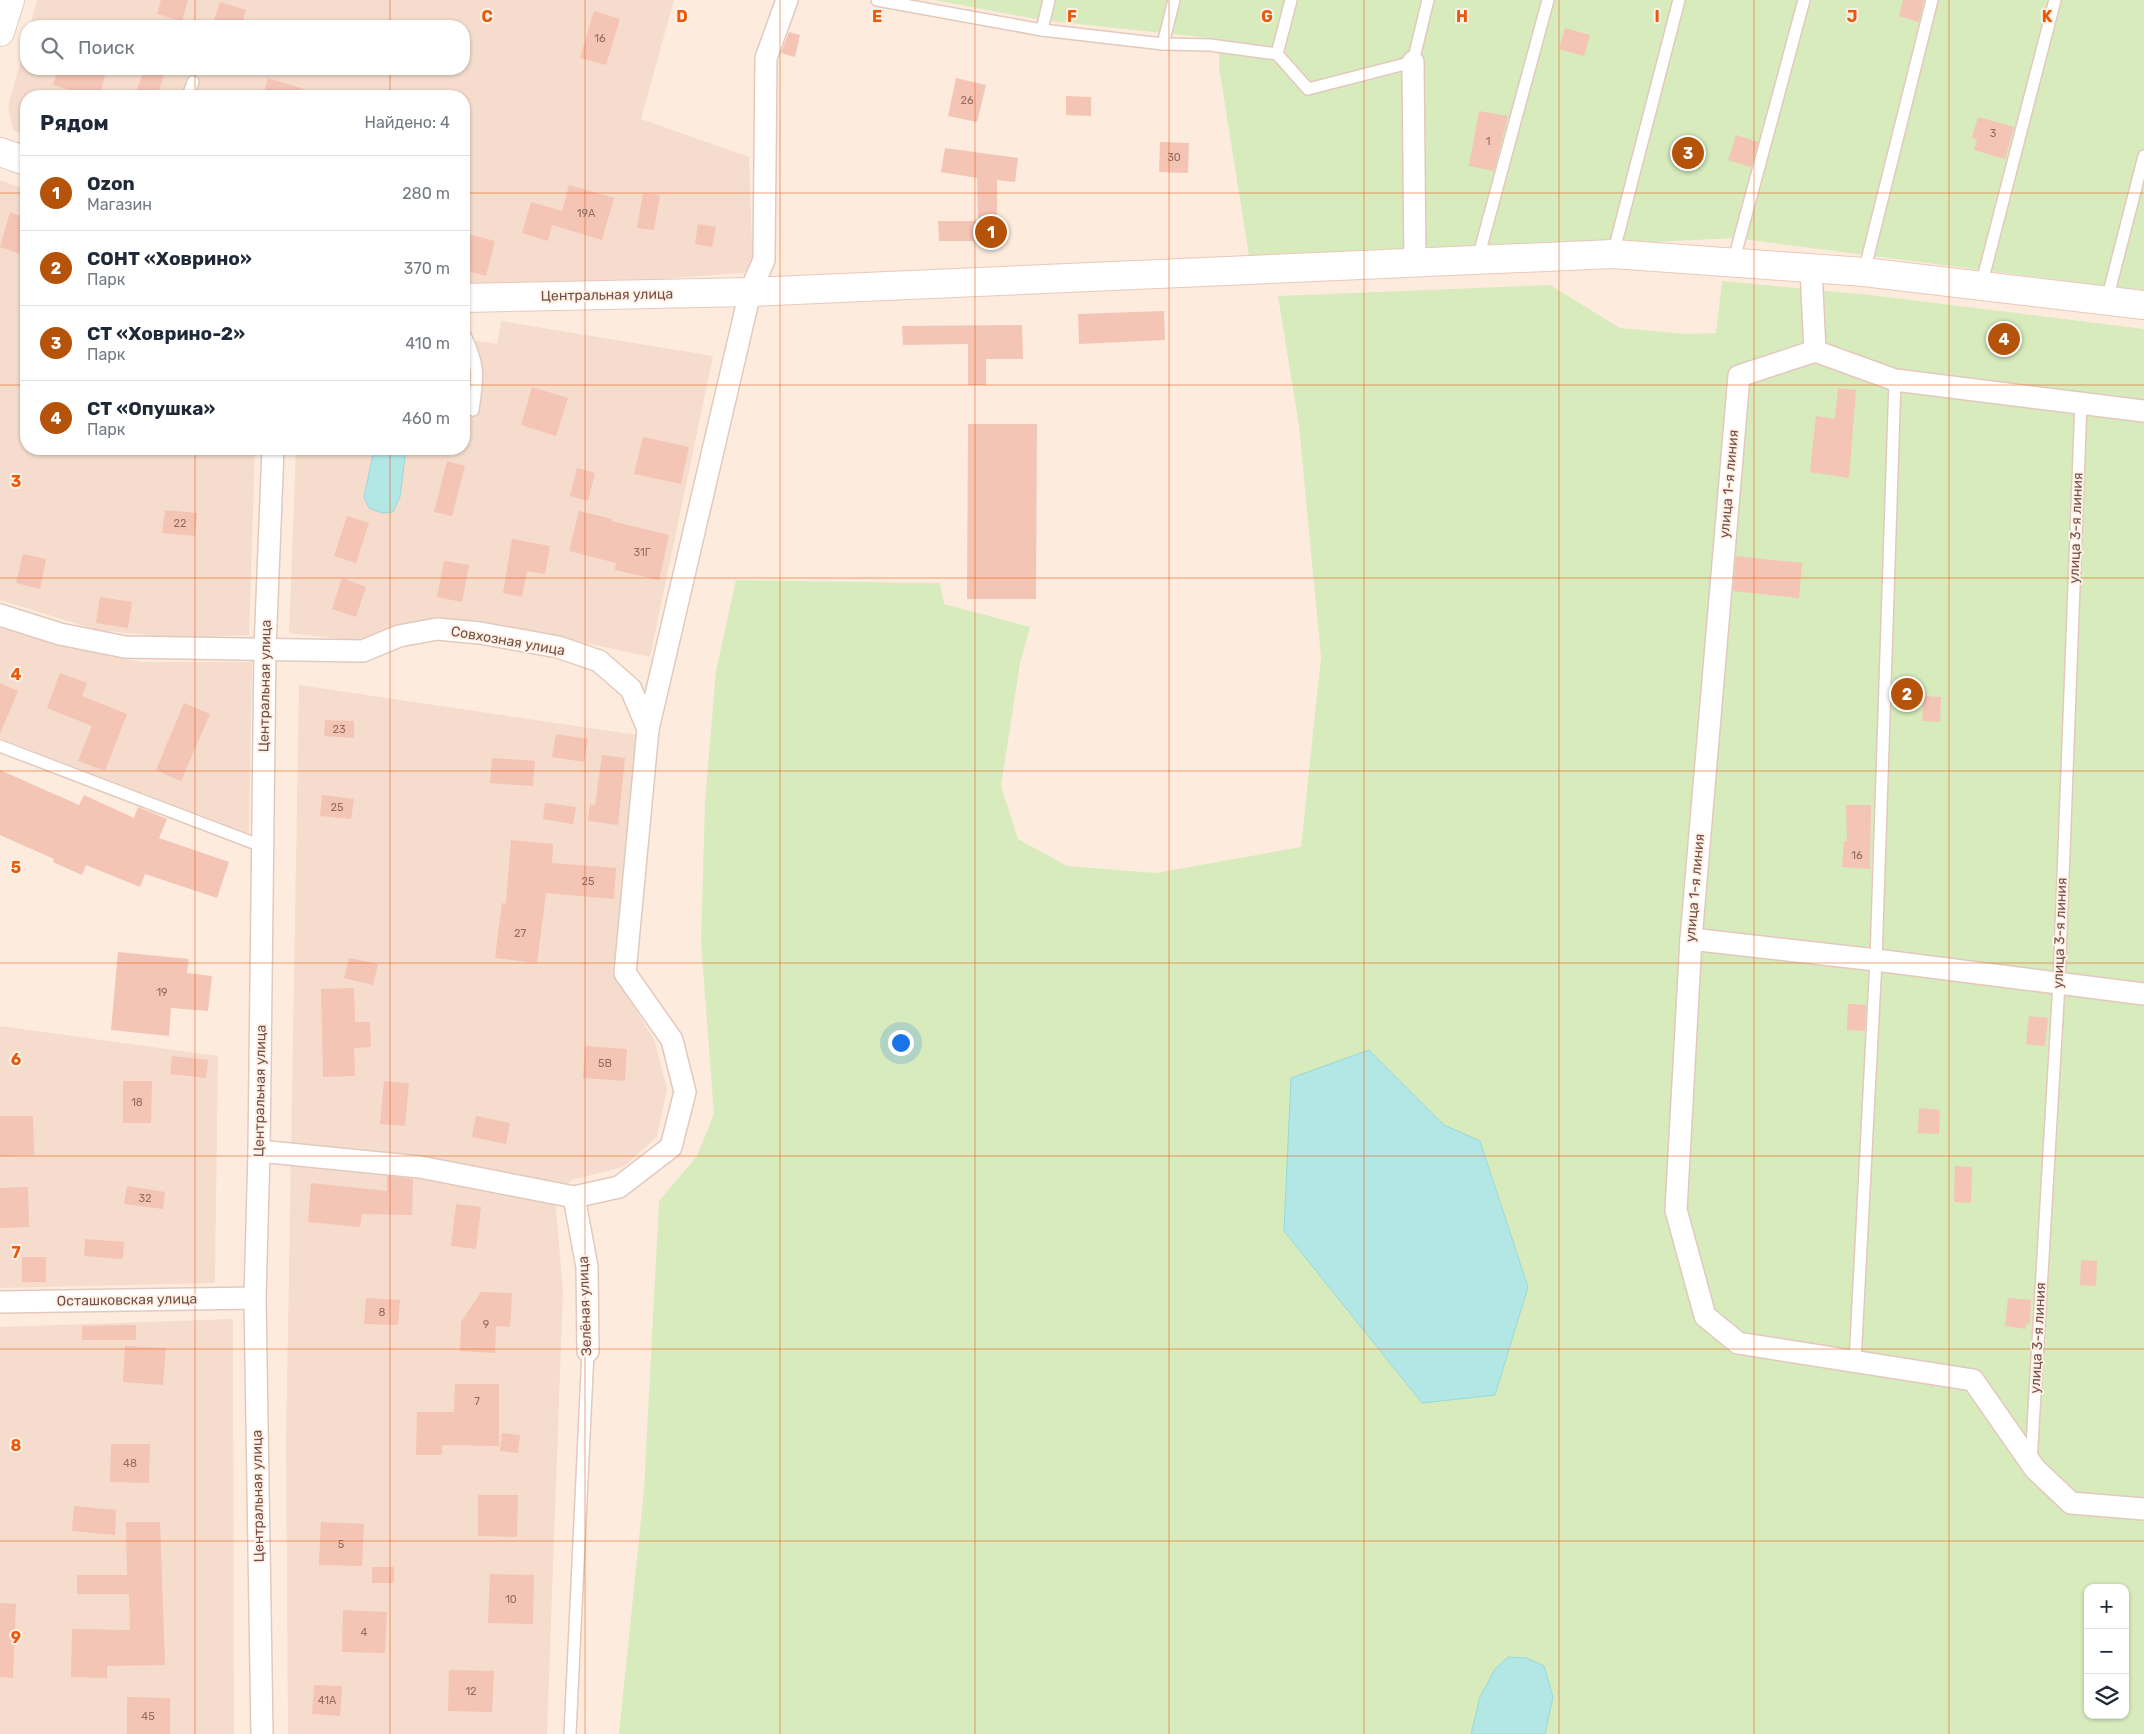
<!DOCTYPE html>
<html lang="ru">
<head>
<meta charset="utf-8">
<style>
  :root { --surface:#fff; --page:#f2f2f3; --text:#1f2937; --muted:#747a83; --line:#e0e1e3; --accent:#b45309 }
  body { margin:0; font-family:Rubik,sans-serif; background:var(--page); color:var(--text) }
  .controls { position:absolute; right:15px; bottom:15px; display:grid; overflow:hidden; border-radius:10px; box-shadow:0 1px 4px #0004 }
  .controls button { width:45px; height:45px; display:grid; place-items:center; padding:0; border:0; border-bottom:1px solid var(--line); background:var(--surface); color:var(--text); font:25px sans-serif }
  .you { position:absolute; left:900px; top:1042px; width:18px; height:18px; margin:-12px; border:4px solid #fff; border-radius:50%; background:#1a73e8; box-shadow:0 0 0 8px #1a73e833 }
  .badge { display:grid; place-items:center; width:32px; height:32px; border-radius:50%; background:var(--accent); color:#fff; font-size:16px; font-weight:700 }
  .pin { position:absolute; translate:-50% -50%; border:2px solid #fff; box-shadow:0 1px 5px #0006 }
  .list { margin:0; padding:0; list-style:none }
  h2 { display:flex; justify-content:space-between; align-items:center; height:65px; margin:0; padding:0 20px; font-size:21px }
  h2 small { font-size:16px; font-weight:400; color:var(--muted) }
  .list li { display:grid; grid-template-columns:32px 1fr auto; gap:15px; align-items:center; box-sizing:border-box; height:75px; padding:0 20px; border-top:1px solid var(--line) }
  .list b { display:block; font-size:19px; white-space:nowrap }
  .list p { margin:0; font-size:16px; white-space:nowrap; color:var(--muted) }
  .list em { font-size:16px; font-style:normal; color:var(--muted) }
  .icon { flex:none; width:28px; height:28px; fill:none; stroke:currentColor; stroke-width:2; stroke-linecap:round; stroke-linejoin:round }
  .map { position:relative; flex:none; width:2144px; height:1734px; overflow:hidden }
  .search { position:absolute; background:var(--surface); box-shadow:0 1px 4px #0004; left:20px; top:20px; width:450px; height:55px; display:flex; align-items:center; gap:12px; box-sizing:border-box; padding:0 18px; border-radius:20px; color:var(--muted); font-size:19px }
  .panel { position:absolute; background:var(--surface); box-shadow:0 1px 4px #0004; left:20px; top:90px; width:450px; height:365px; border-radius:20px }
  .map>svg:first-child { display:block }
  .residential { fill:#f5dccd }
  .green { fill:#d7ebbd; fill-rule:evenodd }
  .water { fill:#b3e7e6; stroke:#98d9d9 }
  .building { fill:#f4c4b5 }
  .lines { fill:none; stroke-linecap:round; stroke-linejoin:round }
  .lane-casing { stroke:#e3c9bd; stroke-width:14 }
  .street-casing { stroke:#e3c9bd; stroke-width:24 }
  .secondary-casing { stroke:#e9c8ba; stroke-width:30 }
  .lane { stroke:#fff; stroke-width:11 }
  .street { stroke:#fff; stroke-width:21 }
  .secondary { stroke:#fff; stroke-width:28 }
  .grid { fill:none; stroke:#e8590c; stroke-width:1; stroke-opacity:0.55 }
  .labels { text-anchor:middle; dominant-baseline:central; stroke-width:4; stroke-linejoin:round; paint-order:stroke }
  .number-label { font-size:11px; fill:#946c62 }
  .street-label { font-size:14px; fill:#744f46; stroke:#fff1e6 }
  .grid-label { font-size:16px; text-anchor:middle; font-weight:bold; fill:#e8590c; stroke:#fff1e6; stroke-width:4; stroke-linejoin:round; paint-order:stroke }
</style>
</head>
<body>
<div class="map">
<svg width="2144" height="1734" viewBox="0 0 2144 1734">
  <rect width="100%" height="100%" fill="#fdecde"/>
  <g class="residential">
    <polygon points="37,0 674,0 641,119 749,157 753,272 546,288 464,286 464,96 26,96 26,136 13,130 8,107 26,40 26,69 464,69 464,26 30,26"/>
    <polygon points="0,180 26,190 26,449 255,449 249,635 175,638 97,630 0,600"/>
    <polygon points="501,321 713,356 650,657 497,624 448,620 371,639 343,639 289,633 296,449 464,449 464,339 497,344"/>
    <polygon points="0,627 90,652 142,662 252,662 249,834 0,738"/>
    <polygon points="299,685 637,735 615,977 654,1039 667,1089 657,1137 623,1167 572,1180 555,1199 563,1290 547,1734 288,1734 286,1444"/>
    <polygon points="0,1026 218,1056 215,1283 0,1288"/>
    <polygon points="233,1319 234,1734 0,1734 0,1327"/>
  </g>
  <g class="green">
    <polygon points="934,0 2144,0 2144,291 1734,238 1250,262 1219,67 1219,39 1041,20"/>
    <path d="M1722,281L1870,295L2144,329V1734H1545L1553,1697L1471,1734H619L644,1490L659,1201L697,1156L714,1114L701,943L705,802L716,671L736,580L940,583L944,604L1030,627L1020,663L1001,786L1018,839L1067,866L1156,873L1301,847L1321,657L1299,426L1278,296L1550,285L1620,328L1686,334L1716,333ZM1369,1050L1444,1125L1480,1141L1528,1287ZM2088,1588H2125V1715H2088Z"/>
  </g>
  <g class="water">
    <polygon points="374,449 406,449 400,497 393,512 382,513 369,508 364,497"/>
    <polygon points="1369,1050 1444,1125 1480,1141 1528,1287 1495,1395 1422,1403 1284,1231 1291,1078"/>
    <polygon points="1508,1657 1527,1658 1544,1666 1553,1697 1545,1734 1471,1734 1480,1697 1495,1669"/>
  </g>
  <g class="building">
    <polygon points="161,0 188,0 182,21 157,14"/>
    <polygon points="1903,0 1924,0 1919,22 1899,16"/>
    <polygon points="220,2 246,10 241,26 212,26"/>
    <polygon points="594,11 620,19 606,65 580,58"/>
    <polygon points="1565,28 1590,35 1584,56 1559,49"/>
    <polygon points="789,32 800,35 795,57 781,53"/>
    <polygon points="58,69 107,69 99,96 90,96 53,85"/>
    <polygon points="144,69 164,75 157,96 135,96"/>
    <polygon points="268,78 316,93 316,96 263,96"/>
    <polygon points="956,78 986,85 977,122 948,116"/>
    <polygon points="1066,96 1091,97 1091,116 1066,115"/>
    <polygon points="1479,111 1508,116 1494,171 1469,166"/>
    <polygon points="1978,117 2014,127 2005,159 1974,150 1977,140 1972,138"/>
    <polygon points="1736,135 1758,142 1751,167 1728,160"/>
    <polygon points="1160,142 1189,143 1188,173 1159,172"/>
    <polygon points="945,148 1018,158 1015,182 997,180 997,241 939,241 938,221 978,221 977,178 941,172"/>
    <polygon points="569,185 614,198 602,240 552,225 548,241 522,233 531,202 562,211"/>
    <polygon points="643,193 660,195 654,230 637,228"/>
    <polygon points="10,212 26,218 26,256 0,247"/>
    <polygon points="698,224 716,227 712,247 695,244"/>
    <polygon points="464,233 495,241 486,276 464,270"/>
    <polygon points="1164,311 1165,340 1079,344 1078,314"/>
    <polygon points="1022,325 1023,359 986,359 986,385 968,385 968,344 903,345 902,326"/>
    <polygon points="532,387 568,398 556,436 521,425"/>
    <polygon points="1838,388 1856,390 1849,478 1810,472 1816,416 1835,419"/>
    <polygon points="968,424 1037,424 1036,599 967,599"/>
    <polygon points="643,437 689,447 681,484 634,474"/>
    <polygon points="447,461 465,466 452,516 434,512"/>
    <polygon points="577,468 595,473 588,501 570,496"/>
    <polygon points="165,510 197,513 195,536 162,533"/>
    <polygon points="579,511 612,519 611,521 669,535 659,580 615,570 616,563 569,551"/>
    <polygon points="347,516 369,523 356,563 334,556"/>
    <polygon points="512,539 550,546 545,574 527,571 522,597 503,593"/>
    <polygon points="23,554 46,559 40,589 16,583"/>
    <polygon points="1736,556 1802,563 1799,598 1733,591"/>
    <polygon points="444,561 469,565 462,602 437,597"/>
    <polygon points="342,578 366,587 356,617 332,609"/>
    <polygon points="100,597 132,602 128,628 96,623"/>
    <polygon points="60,673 87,683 82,696 127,714 105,771 78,761 92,726 47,708"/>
    <polygon points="0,683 18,691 0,734"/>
    <polygon points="1924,696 1941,697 1940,722 1922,721"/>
    <polygon points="184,703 210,714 181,781 156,770"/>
    <polygon points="325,720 354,721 354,738 324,736"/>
    <polygon points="556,734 588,739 584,762 552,757"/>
    <polygon points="602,755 625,758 618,825 588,821 590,804 595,805"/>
    <polygon points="492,758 535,761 533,786 490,783"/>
    <polygon points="0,770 79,805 84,795 134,818 138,807 167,819 159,838 229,862 217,898 145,874 140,887 86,865 82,875 53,862 54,859 0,835"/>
    <polygon points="322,795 354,799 351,819 320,816"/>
    <polygon points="545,803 576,807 573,824 543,819"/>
    <polygon points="1846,805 1871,805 1870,869 1842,867 1844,841 1847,841"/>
    <polygon points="511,840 553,844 552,863 616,868 614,899 546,893 537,963 495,958 502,903 506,904"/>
    <polygon points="118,952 189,959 187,973 212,976 208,1011 171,1008 169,1036 111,1030"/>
    <polygon points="349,958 378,964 373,985 344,978"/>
    <polygon points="354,988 355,1022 370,1022 371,1047 354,1048 355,1076 323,1077 321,989"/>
    <polygon points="1848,1004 1866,1005 1865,1031 1847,1030"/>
    <polygon points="2029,1016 2048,1018 2045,1046 2026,1044"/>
    <polygon points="585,1046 627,1049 625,1081 583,1078"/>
    <polygon points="172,1056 208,1060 206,1078 170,1074"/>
    <polygon points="123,1081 152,1081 151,1123 123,1123"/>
    <polygon points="384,1081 409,1083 405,1126 380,1124"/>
    <polygon points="1919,1108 1940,1110 1939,1134 1918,1133"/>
    <polygon points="0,1116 33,1116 34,1155 0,1156"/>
    <polygon points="476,1116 510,1123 506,1144 472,1137"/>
    <polygon points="1955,1166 1972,1167 1971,1203 1954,1202"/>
    <polygon points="387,1176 413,1179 412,1215 362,1214 360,1227 308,1222 311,1183 387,1191"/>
    <polygon points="127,1186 165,1192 163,1209 124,1204"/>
    <polygon points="28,1187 29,1227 0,1228 0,1188"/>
    <polygon points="456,1204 481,1207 476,1249 451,1246"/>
    <polygon points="85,1239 124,1242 123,1259 84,1256"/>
    <rect x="22" y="1257" width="24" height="25"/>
    <polygon points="2081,1260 2097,1261 2096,1286 2080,1285"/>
    <polygon points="481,1292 512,1293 510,1327 496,1326 495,1353 460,1351 461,1322"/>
    <polygon points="366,1298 400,1300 398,1325 364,1324"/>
    <polygon points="2008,1298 2031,1300 2030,1324 2027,1323 2026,1329 2005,1326"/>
    <polygon points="136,1325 136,1340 82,1340 82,1326"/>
    <polygon points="125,1346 166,1348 163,1385 123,1382"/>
    <polygon points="455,1384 499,1384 499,1446 442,1445 442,1455 416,1455 417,1412 454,1412"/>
    <polygon points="502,1433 520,1435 518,1453 500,1451"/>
    <polygon points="111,1444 150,1444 149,1483 110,1482"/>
    <polygon points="478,1495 518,1495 517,1537 478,1536"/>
    <polygon points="74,1506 116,1510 115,1535 72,1531"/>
    <polygon points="126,1522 160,1522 165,1665 107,1666 107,1678 71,1677 72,1629 130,1630 129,1594 77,1594 77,1575 127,1575"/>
    <polygon points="321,1522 364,1524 362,1566 319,1565"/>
    <rect x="372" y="1567" width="22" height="16"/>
    <polygon points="490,1574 534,1575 533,1624 488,1623"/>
    <polygon points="0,1603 16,1604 13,1678 0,1677"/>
    <polygon points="343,1610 387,1612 385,1653 342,1652"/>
    <polygon points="449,1670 494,1671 492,1712 448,1711"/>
    <polygon points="314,1685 342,1686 340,1716 312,1714"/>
    <polygon points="127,1697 170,1698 170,1734 127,1734"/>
  </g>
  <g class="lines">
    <defs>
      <g id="lane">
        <polyline points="877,0 1042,30 1163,44 1210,45 1277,54 1308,89 1413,62 1428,0"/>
        <polyline points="1042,30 1049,0"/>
        <polyline points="1163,44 1174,0"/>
        <polyline points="1277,54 1291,0"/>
        <polyline points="188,96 193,82"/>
        <polyline points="1613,254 1679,0"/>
        <polyline points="1478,258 1548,0"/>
        <polyline points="1733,263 1804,0"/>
        <polyline points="1864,272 1932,0"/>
        <polyline points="1981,286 2055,0"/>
        <polyline points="2107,300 2144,156"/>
        <path d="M464,333C480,366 478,375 473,410"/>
        <polyline points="0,746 264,847"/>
        <polyline points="1855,1362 1876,960 1895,380"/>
        <polyline points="2031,1462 2059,983 2081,402"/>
        <polyline points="570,1734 588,1351"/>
      </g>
      <g id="street">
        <polyline points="1413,62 1415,262"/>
        <polyline points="1811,269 1815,351"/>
        <polyline points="1815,351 1739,376 1691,939 1676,1210 1705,1316 1738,1343 1973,1380 2035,1469 2071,1503 2144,1509"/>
        <polyline points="1815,351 1895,380 2144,411"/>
        <polyline points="0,615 60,634 125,647 363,651 399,636 437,629 480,633 558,647 599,661 631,689 648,729 625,973 672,1040 685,1092 671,1147 619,1187 574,1197"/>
        <polyline points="648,729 750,292 764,260 766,58 787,0"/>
        <polyline points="1691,939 1876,960 2144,994"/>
        <polyline points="259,1151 420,1167 574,1197 587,1267 588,1351"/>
        <polyline points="0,1302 255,1298"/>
        <polyline points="262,1734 255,1298 259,1151 265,649 273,449"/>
      </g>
      <g id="secondary">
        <polyline points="0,32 10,0"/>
        <polyline points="0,152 26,161"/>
        <polyline points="464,298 750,292 1613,254 1864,272 2144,305"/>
      </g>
    </defs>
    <use href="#lane" class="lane-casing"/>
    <use href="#street" class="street-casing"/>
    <use href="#secondary" class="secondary-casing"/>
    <use href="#lane" class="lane"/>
    <use href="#street" class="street"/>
    <use href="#secondary" class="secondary"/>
  </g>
  <path class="grid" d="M195,0V26M390,0V26M585,0V1734M780,0V1734M975,0V1734M1169,0V1734M1364,0V1734M1559,0V1734M1754,0V1734M1949,0V1734M195,69V96M390,69V96M0,193H26M464,193H2144M0,385H26M464,385H2144M195,449V1734M390,449V1734M0,578H2144M0,771H2144M0,963H2144M0,1156H2144M0,1349H2144M0,1541H2144"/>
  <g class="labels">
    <g class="number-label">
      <text x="600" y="38">16</text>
      <text x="967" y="100">26</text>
      <text x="1993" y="133">3</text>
      <text x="1488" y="141">1</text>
      <text x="1174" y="157">30</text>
      <text x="586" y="213">19А</text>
      <text x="180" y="523">22</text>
      <text x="642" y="552">31Г</text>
      <text x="339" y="729">23</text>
      <text x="337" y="807">25</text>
      <text x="1857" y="855">16</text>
      <text x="588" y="881">25</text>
      <text x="520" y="933">27</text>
      <text x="162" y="992">19</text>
      <text x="605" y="1063">5В</text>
      <text x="137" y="1102">18</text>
      <text x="145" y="1198">32</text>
      <text x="382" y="1312">8</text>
      <text x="486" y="1324">9</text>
      <text x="477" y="1401">7</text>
      <text x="130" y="1463">48</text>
      <text x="341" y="1544">5</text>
      <text x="511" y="1599">10</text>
      <text x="364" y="1632">4</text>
      <text x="471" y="1691">12</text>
      <text x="327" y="1700">41А</text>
      <text x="148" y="1716">45</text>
    </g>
    <g class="street-label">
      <text transform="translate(607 295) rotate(-1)">Центральная улица</text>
      <text transform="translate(1729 484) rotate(-85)">улица 1-я линия</text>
      <text transform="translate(2076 528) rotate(-88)">улица 3-я линия</text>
      <text transform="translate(508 641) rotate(10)">Совхозная улица</text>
      <text transform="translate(265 686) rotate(-89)">Центральная улица</text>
      <text transform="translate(1695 888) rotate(-85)">улица 1-я линия</text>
      <text transform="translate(2060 933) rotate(-88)">улица 3-я линия</text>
      <text transform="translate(260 1091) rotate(-89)">Центральная улица</text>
      <text transform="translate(127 1300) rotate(-1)">Осташковская улица</text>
      <text transform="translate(585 1306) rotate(-92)">Зелёная улица</text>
      <text transform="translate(2038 1338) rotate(-87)">улица 3-я линия</text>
      <text transform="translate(258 1496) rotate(-91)">Центральная улица</text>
    </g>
  </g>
  <g class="grid-label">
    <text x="487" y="22">C</text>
    <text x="682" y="22">D</text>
    <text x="877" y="22">E</text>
    <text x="1072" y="22">F</text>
    <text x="1267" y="22">G</text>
    <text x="1462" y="22">H</text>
    <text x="1657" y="22">I</text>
    <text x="1852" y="22">J</text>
    <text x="2047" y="22">K</text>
    <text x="16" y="487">3</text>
    <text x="16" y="680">4</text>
    <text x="16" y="873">5</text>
    <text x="16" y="1065">6</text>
    <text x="16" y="1258">7</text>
    <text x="16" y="1451">8</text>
    <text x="16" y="1643">9</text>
  </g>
</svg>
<div class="controls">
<button>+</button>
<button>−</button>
<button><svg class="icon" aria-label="layers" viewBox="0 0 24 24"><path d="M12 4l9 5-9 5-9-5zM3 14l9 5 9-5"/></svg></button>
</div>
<div class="you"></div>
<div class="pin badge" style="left:991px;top:232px">1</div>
<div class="pin badge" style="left:1907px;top:694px">2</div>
<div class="pin badge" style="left:1688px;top:153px">3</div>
<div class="pin badge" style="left:2004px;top:339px">4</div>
<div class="search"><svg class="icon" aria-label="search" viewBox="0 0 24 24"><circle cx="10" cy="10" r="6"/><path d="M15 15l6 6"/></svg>Поиск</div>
<section class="panel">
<h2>Рядом<small>Найдено: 4</small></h2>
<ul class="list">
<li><span class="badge">1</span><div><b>Ozon</b><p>Магазин</p></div><em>280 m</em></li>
<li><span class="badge">2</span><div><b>СОНТ «Ховрино»</b><p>Парк</p></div><em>370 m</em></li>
<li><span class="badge">3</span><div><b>СТ «Ховрино-2»</b><p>Парк</p></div><em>410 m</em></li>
<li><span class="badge">4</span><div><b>СТ «Опушка»</b><p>Парк</p></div><em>460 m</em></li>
</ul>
</section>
</div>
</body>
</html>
